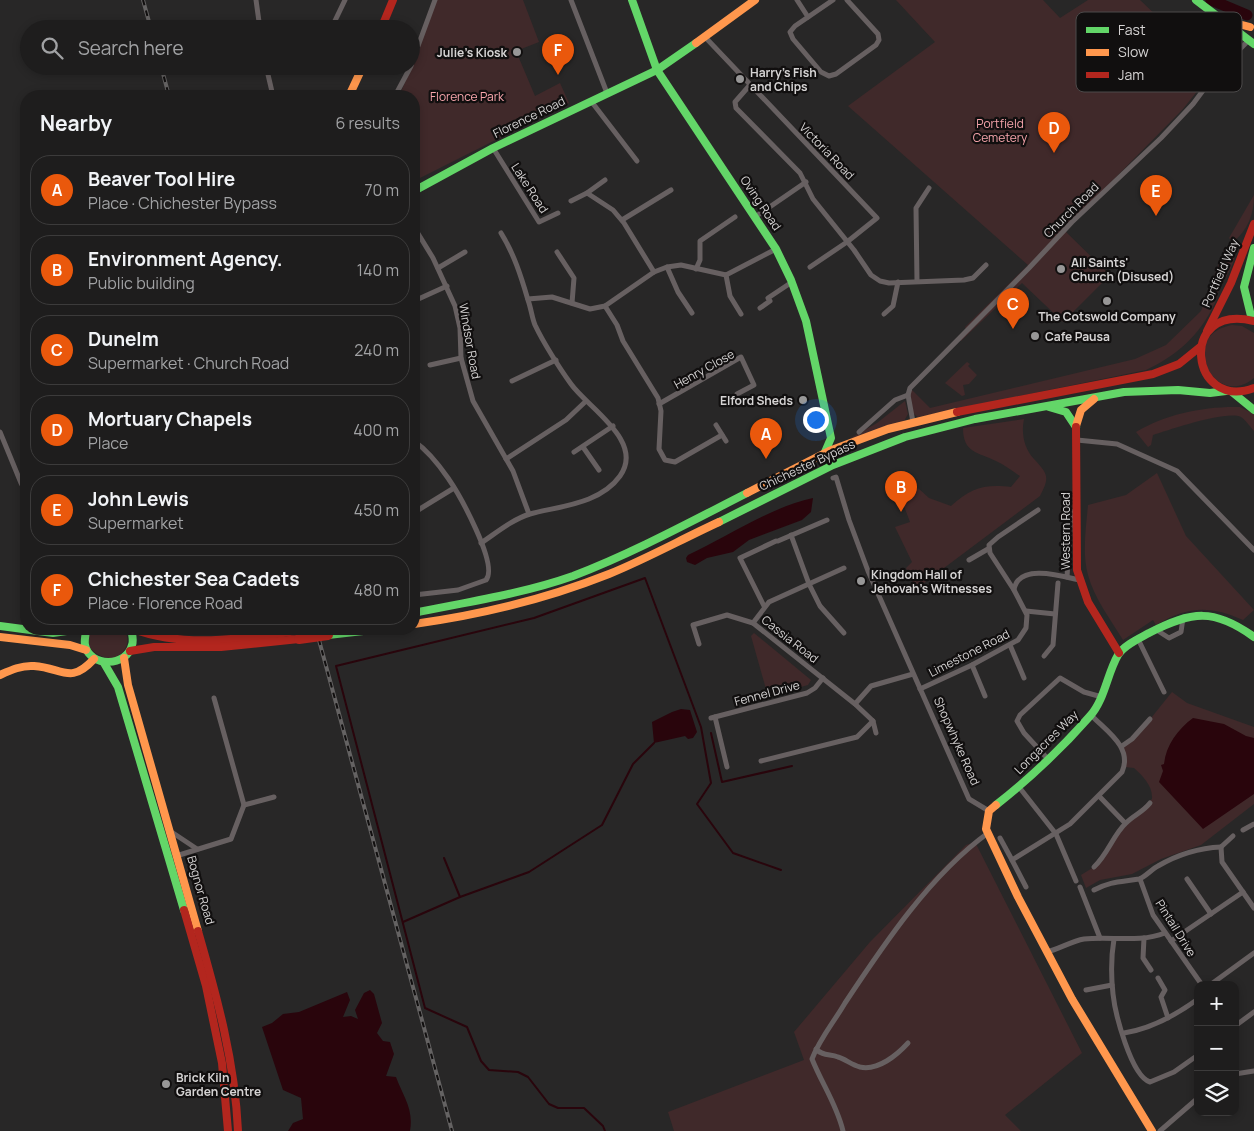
<!DOCTYPE html>
<html lang="en">
<head>
<meta charset="utf-8">
<style>
  :root { --surface:#1e1d1d; --page:#262626; --text:#f1f3f6; --muted:#a1a2a4; --line:#3c3b3b; --accent:#ea580c }
  body { margin:0; font-family:Manrope,sans-serif; background:var(--page); color:var(--text) }
  .controls { position:absolute; right:15px; bottom:15px; display:grid; overflow:hidden; border-radius:10px; box-shadow:0 2px 8px #0003 }
  .controls button { width:45px; height:45px; display:grid; place-items:center; padding:0; border:0; border-bottom:1px solid var(--line); background:var(--surface); color:var(--text); font:25px sans-serif }
  .you { position:absolute; left:815px; top:419px; width:18px; height:18px; margin:-12px; border:4px solid #fff; border-radius:50%; background:#1a73e8; box-shadow:0 0 0 8px #1a73e833 }
  .badge { display:grid; place-items:center; width:32px; height:32px; border-radius:50%; background:var(--accent); color:#fff; font-size:16px; font-weight:700 }
  .pin { position:absolute; translate:-50% -41px; filter:drop-shadow(0 1px 2px #0008) }
  .pin::after { content:''; position:absolute; top:26px; width:18px; height:15px; background:inherit; clip-path:polygon(0 0,100% 0,50% 100%) }
  .list { margin:0; padding:0; list-style:none }
  h2 { display:flex; justify-content:space-between; align-items:center; height:65px; margin:0; padding:0 20px; font-size:21px }
  h2 small { font-size:16px; font-weight:400; color:var(--muted) }
  .list li { display:grid; grid-template-columns:32px 1fr auto; gap:15px; align-items:center; box-sizing:border-box; height:70px; margin:0 10px 10px; padding:0 10px; border:1px solid var(--line); border-radius:20px }
  .list b { display:block; font-size:19px; white-space:nowrap }
  .list p { margin:0; font-size:16px; white-space:nowrap; color:var(--muted) }
  .list em { font-size:16px; font-style:normal; color:var(--muted) }
  .icon { flex:none; width:28px; height:28px; fill:none; stroke:currentColor; stroke-width:2; stroke-linecap:round; stroke-linejoin:round }
  .map { position:relative; flex:none; width:1254px; height:1131px; overflow:hidden }
  .search { position:absolute; background:var(--surface); box-shadow:0 2px 8px #0003; left:20px; top:20px; width:400px; height:55px; display:flex; align-items:center; gap:12px; box-sizing:border-box; padding:0 18px; border-radius:28px; color:var(--muted); font-size:19px }
  .panel { position:absolute; background:var(--surface); box-shadow:0 2px 8px #0003; left:20px; top:90px; width:400px; height:545px; border-radius:20px }
  .map>svg:first-child { display:block }
  .green { fill:#40292a }
  .water { fill:#29050c }
  .lines { fill:none; stroke-linecap:round; stroke-linejoin:round }
  .stream { stroke:#29050c; stroke-width:2 }
  .river { stroke:#29050c; stroke-width:11 }
  .street { stroke:#676061; stroke-width:5 }
  .fast { stroke:#63d668; stroke-width:8 }
  .slow { stroke:#ff974d; stroke-width:8 }
  .jam { stroke:#b3261e; stroke-width:8 }
  .rail-casing { stroke:#646262; stroke-width:4 }
  .rail { stroke:#110f0f; stroke-width:2; stroke-dasharray:5.5; stroke-linecap:butt }
  .jam-bridge { stroke:#b3261e; stroke-width:10 }
  .poi-dot { fill:#989797; stroke:#110f0f; stroke-width:2 }
  .labels { text-anchor:middle; dominant-baseline:central; stroke-width:4.5; stroke-linejoin:round; paint-order:stroke }
  .poi-label { font-size:12px; font-weight:bold; fill:#d5d3d3; stroke:#110f0f; text-anchor:start }
  .park-label { font-size:12px; fill:#f7a5ac; stroke:#110f0f }
  .street-label { font-size:12px; fill:#d5d3d3; stroke:#110f0f }
  .key { fill:#110f0f; stroke:#4c4a4a; stroke-width:1 }
  .key-label { font-size:14px; fill:#d5d3d3 }
</style>
</head>
<body>
<div class="map">
<svg width="1254" height="1131" viewBox="0 0 1254 1131">
  <rect width="100%" height="100%" fill="#282727"/>
  <g class="green">
    <polygon points="436,0 523,0 539,42 516,51 535,96 560,83 569,103 418,179 414,170 414,96 399,96 413,64"/>
    <polygon points="896,0 1043,0 1060,18 1088,0 1140,0 1159,18 1218,65 1183,109 1064,230 1110,275 1063,322 1022,283 961,341 959,338 967,331 965,327 1028,265 848,106 935,42"/>
    <path d="M1254,195C1254,214 1248,230 1233,242L1229,238Z"/>
    <path d="M1225,247L1231,248L1235,252C1235,265 1225,278 1219,290C1216,295 1217,300 1214,305C1199,336 1176,356 1146,370L918,417C907,411 909,399 910,388L930,408L1135,359L1166,345L1201,311Z"/>
    <path d="M1232,325L1242,326L1254,333V378C1215,411 1175,336 1232,325Z"/>
    <polygon points="967,362 970,364 968,366 977,375 969,384 963,385 965,395 962,396 945,383"/>
    <polygon points="905,401 908,414 904,421 849,439 877,423"/>
    <path d="M1240,407L1254,414V431C1250,427 1246,420 1241,417C1226,410 1169,430 1153,435L1151,445L1148,447L1136,432C1165,414 1205,406 1240,407Z"/>
    <path d="M1024,419C1021,433 1024,448 1034,459C1048,474 1050,477 1040,496L916,589L906,568L912,562L895,527L910,522L901,498L918,488L929,498L951,506C971,488 984,484 1011,487L1020,476C1012,471 1005,465 996,461C978,452 963,453 963,428Z"/>
    <path d="M1157,473L1186,536L1254,610L1243,620C1210,605 1187,606 1156,625L1153,620L1123,640C1111,620 1094,598 1088,575C1082,553 1086,528 1088,505L1126,495Z"/>
    <path d="M91,629H124C132,642 125,654 112,659C95,656 82,647 91,629Z"/>
    <polygon points="754,633 811,680 808,685 768,696 751,636"/>
    <path d="M1172,692L1187,703L1254,727V804L1201,845L1161,859L1132,874L1100,880L1086,888L1081,875L1094,867L1125,823L1152,799C1153,786 1143,776 1134,768L1125,767L1122,746L1143,728Z"/>
    <polygon points="975,842 1082,1053 1005,1115 1021,1131 674,1131 668,1112 804,1060 794,1032 870,942 966,845"/>
  </g>
  <g class="water">
    <path d="M813,498L811,512L802,520L749,540L733,552L707,558L695,565L687,562L686,558L688,555C728,536 771,507 813,498Z"/>
    <polygon points="681,709 690,710 697,732 693,738 688,739 685,736 654,743 652,722 672,712"/>
    <path d="M1193,718L1224,724L1246,736L1254,738V794L1203,829L1159,782L1163,771L1161,765L1164,764C1166,745 1178,729 1193,718Z"/>
    <path d="M370,990L374,994L382,1023L377,1033L383,1041L390,1042L394,1054L386,1076L396,1077C403,1096 414,1109 410,1131H288L293,1123L303,1119L301,1098L283,1090L262,1027L272,1023L283,1014L299,1012L347,992L350,1000L343,1017L351,1016L358,1019L355,1010L364,993Z"/>
  </g>
  <g class="lines">
    <g class="stream">
      <polyline points="711,733 722,782 792,766"/>
      <polyline points="444,858 460,897"/>
      <polyline points="403,922 460,897 529,872 602,825 633,764 654,743"/>
      <polyline points="605,1131 603,1126 584,1108 558,1108 549,1104 528,1077 518,1072 489,1070 481,1061 467,1027 425,1008 336,666 534,618 645,578 701,727 711,783 697,804 733,853 781,870"/>
    </g>
    <polyline class="river" points="1211,0 1247,15"/>
    <g class="street">
      <polyline points="256,0 260,29"/>
      <polyline points="571,0 607,93"/>
      <polyline points="797,0 808,17"/>
      <polyline points="833,0 795,26 790,32 793,39 821,72 829,76 836,74 876,45 879,40 878,34 847,0"/>
      <polyline points="331,29 345,0"/>
      <polyline points="705,37 877,218 847,242 810,267"/>
      <polyline points="411,65 435,0"/>
      <polyline points="266,66 273,96"/>
      <polyline points="266,69 280,66"/>
      <polyline points="749,86 735,102 736,108 800,173 813,199 854,250 871,275 880,281 889,283 964,280 973,278 986,265"/>
      <polyline points="395,96 411,66"/>
      <polyline points="591,101 637,161"/>
      <polyline points="493,148 539,222 558,213"/>
      <polyline points="414,177 420,188"/>
      <polyline points="587,193 605,180"/>
      <polyline points="571,201 587,193 613,210 624,223 654,272"/>
      <polyline points="755,217 806,182"/>
      <polyline points="622,220 671,190"/>
      <polyline points="414,227 433,258 455,306 460,328 461,358 473,401 513,471 529,514"/>
      <polyline points="557,252 574,278 572,303"/>
      <polyline points="667,267 678,292 692,313"/>
      <polyline points="438,268 465,252"/>
      <polyline points="696,269 700,260 700,241 735,217"/>
      <polyline points="726,275 730,296 741,314"/>
      <polyline points="917,281 916,208 929,188"/>
      <polyline points="528,299 552,297 590,309 605,306 654,272 667,267 681,265 726,275 776,249"/>
      <polyline points="414,301 447,286"/>
      <polyline points="605,306 617,325 623,341 658,398 661,411 659,449 665,460 675,462 722,435"/>
      <polyline points="760,308 770,301 768,298 792,282"/>
      <polyline points="884,314 893,306 898,282"/>
      <polyline points="430,365 461,358"/>
      <polyline points="512,381 556,360"/>
      <polyline points="659,404 741,357 754,385 737,394"/>
      <polyline points="913,422 908,395 910,388 1029,268 1072,222 1161,138 1193,104 1216,73 1249,40"/>
      <polyline points="716,425 726,441"/>
      <polyline points="0,432 21,483 26,492"/>
      <polyline points="859,432 895,400 908,395"/>
      <polyline points="1077,440 1117,444 1177,471 1254,550"/>
      <path d="M414,441C427,450 439,465 448,478C459,494 499,565 486,580L458,590L414,595"/>
      <polyline points="583,447 599,470"/>
      <polyline points="574,452 613,426"/>
      <polyline points="506,459 566,420 585,402"/>
      <polyline points="833,478 836,477 849,520 868,571 969,799 989,811"/>
      <polyline points="415,512 454,488"/>
      <polyline points="791,535 809,584 820,606 844,633"/>
      <polyline points="778,541 827,520"/>
      <path d="M481,543C496,533 513,519 530,514C560,506 600,504 620,476C645,441 588,408 571,384C560,369 543,342 535,325C532,318 531,308 528,300C521,276 514,254 501,233"/>
      <polyline points="969,560 988,549"/>
      <polyline points="1067,577 1071,511"/>
      <polyline points="1014,590 990,553 989,545 998,537 1038,510"/>
      <polyline points="764,606 740,558 776,541"/>
      <polyline points="1026,611 1055,614"/>
      <polyline points="753,623 769,602 844,568"/>
      <polyline points="1155,629 1169,638 1181,632 1183,618"/>
      <polyline points="1138,639 1164,692"/>
      <polyline points="699,644 693,625 727,615 753,623 855,704 873,721 876,733"/>
      <polyline points="1010,645 1024,678"/>
      <polyline points="1044,656 1053,645 1058,583"/>
      <polyline points="972,665 985,696"/>
      <path d="M920,689L972,665L1018,640L1026,628L1027,615L1014,590C1018,563 1062,576 1079,580"/>
      <polyline points="855,704 871,686 913,674"/>
      <polyline points="715,717 727,767"/>
      <polyline points="711,718 807,693 815,688 823,678"/>
      <polyline points="1122,746 1132,739 1150,719"/>
      <polyline points="1047,758 1024,733 1017,721 1020,715 1060,678 1084,692 1102,697"/>
      <polyline points="761,761 857,737 873,721"/>
      <polyline points="1019,787 1056,834 1076,881"/>
      <polyline points="1099,796 1125,823"/>
      <polyline points="244,805 274,797"/>
      <polyline points="1243,830 1254,824"/>
      <polyline points="173,833 197,849"/>
      <polyline points="1000,838 1012,860"/>
      <polyline points="1221,847 1222,862 1254,908"/>
      <polyline points="1221,847 1233,836"/>
      <polyline points="176,856 231,839 244,805 214,698"/>
      <path d="M1094,867C1108,854 1113,835 1126,823C1134,815 1143,812 1150,803"/>
      <polyline points="1140,879 1153,915 1202,985"/>
      <polyline points="1187,879 1211,914"/>
      <path d="M1026,887L1012,860L1070,824L1122,772C1133,747 1106,731 1091,715"/>
      <polyline points="1080,887 1100,938"/>
      <path d="M1094,890C1111,881 1121,882 1139,879C1144,878 1152,869 1158,866C1177,855 1198,848 1221,847"/>
      <polyline points="1144,938 1143,958 1151,970"/>
      <path d="M1114,939C1111,957 1111,976 1113,994C1115,1013 1131,1076 1150,1082L1174,1072L1198,1055"/>
      <polyline points="1171,941 1243,892"/>
      <path d="M1047,952C1059,949 1072,941 1084,939C1111,936 1139,943 1165,933"/>
      <polyline points="1158,978 1165,990 1161,997 1168,1018"/>
      <polyline points="1210,985 1254,953"/>
      <polyline points="1086,990 1112,985"/>
      <polyline points="1235,1026 1254,1012"/>
      <path d="M1124,1033C1150,1029 1176,1015 1198,999"/>
      <path d="M816,1049C822,1056 830,1054 838,1057C845,1059 852,1065 860,1067C878,1071 897,1055 908,1043"/>
      <polyline points="1235,1074 1254,1071"/>
      <path d="M843,1131C837,1105 822,1084 812,1059C820,1038 834,1022 845,1003C884,944 930,875 988,833"/>
      <polyline points="1160,1131 1198,1098"/>
    </g>
    <g class="fast">
      <polyline points="632,0 657,70 776,249 791,280 806,321 831,438 825,452"/>
      <polyline points="1196,0 1254,44"/>
      <polyline points="414,191 493,148 657,70 696,43"/>
      <polyline points="1252,320 1244,287 1254,248"/>
      <polyline points="1232,392 1254,410"/>
      <polyline points="1049,407 1066,412 1076,427"/>
      <polyline points="719,522 833,465 905,437 975,419 1124,392 1178,390 1210,393 1226,391"/>
      <path d="M414,613C467,602 522,594 573,576C633,553 690,522 747,493"/>
      <polyline points="0,626 53,633 80,629"/>
      <path d="M86,629C86,634 84,640 85,645C90,668 127,667 132,645C134,640 132,634 131,629"/>
      <polyline points="328,635 381,629"/>
      <polyline points="104,663 118,687 184,910"/>
      <path d="M996,805C1029,779 1062,748 1090,716C1105,699 1107,674 1118,655C1124,645 1140,638 1149,633C1192,611 1214,608 1254,637"/>
    </g>
    <g class="slow">
      <polyline points="1227,21 1250,27"/>
      <polyline points="696,43 755,0"/>
      <polyline points="349,96 363,66"/>
      <polyline points="1076,426 1081,410 1094,399"/>
      <polyline points="747,493 829,451 888,429 957,412"/>
      <path d="M414,624C480,615 546,599 609,574C646,559 682,539 719,522"/>
      <polyline points="0,637 70,645 86,650"/>
      <polyline points="124,658 128,685 198,931"/>
      <path d="M0,675C11,670 22,665 34,666C63,668 70,685 94,659"/>
      <polyline points="996,805 989,811 986,829 1018,897 1072,999 1152,1131"/>
    </g>
    <g class="jam">
      <polyline points="381,29 393,0"/>
      <path d="M1254,321C1177,302 1190,412 1254,388"/>
      <polyline points="1207,331 1231,283 1254,224"/>
      <polyline points="957,412 1153,374 1179,364 1200,347"/>
      <polyline points="1076,427 1077,570 1088,602 1119,653"/>
      <path d="M133,629C189,650 253,637 311,629"/>
      <polyline points="130,651 154,647 221,647 299,639"/>
      <polyline points="184,910 206,986 222,1063 228,1131"/>
      <path d="M198,931C217,997 235,1062 238,1131"/>
    </g>
    <defs>
      <g id="rail">
        <polyline points="143,0 151,29"/>
        <polyline points="161,66 169,96"/>
        <polyline points="316,629 452,1131"/>
      </g>
    </defs>
    <use href="#rail" class="rail-casing"/>
    <use href="#rail" class="rail"/>
    <polyline class="jam-bridge" points="299,639 328,635"/>
  </g>
  <g class="poi-dot">
    <circle cx="517" cy="52" r="5"/>
    <circle cx="740" cy="79" r="5"/>
    <circle cx="1061" cy="269" r="5"/>
    <circle cx="1107" cy="301" r="5"/>
    <circle cx="1035" cy="336" r="5"/>
    <circle cx="803" cy="400" r="5"/>
    <circle cx="861" cy="581" r="5"/>
    <circle cx="166" cy="1084" r="5"/>
  </g>
  <g class="labels">
    <g class="poi-label">
      <text x="507" y="52" text-anchor="end">Julie’s Kiosk</text>
      <text x="750" y="72">Harry's Fish<tspan x="750" dy="14">and Chips</tspan></text>
      <text x="1071" y="262">All Saints'<tspan x="1071" dy="14">Church (Disused)</tspan></text>
      <text x="1107" y="316" text-anchor="middle">The Cotswold Company</text>
      <text x="1045" y="336">Cafe Pausa</text>
      <text x="793" y="400" text-anchor="end">Elford Sheds</text>
      <text x="871" y="574">Kingdom Hall of<tspan x="871" dy="14">Jehovah's Witnesses</tspan></text>
      <text x="176" y="1077">Brick Kiln<tspan x="176" dy="14">Garden Centre</tspan></text>
    </g>
    <g class="park-label">
      <text x="467" y="96">Florence Park</text>
      <text x="1000" y="123">Portfield<tspan x="1000" dy="14">Cemetery</tspan></text>
    </g>
    <g class="street-label">
      <text transform="translate(529 117) rotate(-26)">Florence Road</text>
      <text transform="translate(827 151) rotate(46)">Victoria Road</text>
      <text transform="translate(530 188) rotate(57)">Lake Road</text>
      <text transform="translate(761 203) rotate(56)">Oving Road</text>
      <text transform="translate(1071 210) rotate(-45)">Church Road</text>
      <text transform="translate(1220 273) rotate(-66)">Portfield Way</text>
      <text transform="translate(470 341) rotate(80)">Windsor Road</text>
      <text transform="translate(704 369) rotate(-29)">Henry Close</text>
      <text transform="translate(807 465) rotate(-25)">Chichester Bypass</text>
      <text transform="translate(1065 531) rotate(-90)">Western Road</text>
      <text transform="translate(790 639) rotate(38)">Cassia Road</text>
      <text transform="translate(969 653) rotate(-27)">Limestone Road</text>
      <text transform="translate(767 693) rotate(-15)">Fennel Drive</text>
      <text transform="translate(957 741) rotate(66)">Shopwhyke Road</text>
      <text transform="translate(1046 742) rotate(-45)">Longacres Way</text>
      <text transform="translate(201 890) rotate(74)">Bognor Road</text>
      <text transform="translate(1176 928) rotate(58)">Pintail Drive</text>
    </g>
  </g>
  <rect x="1076" y="12" width="166" height="80" rx="8" class="key"/>
  <rect x="1086" y="27" width="23" height="6" fill="#63d668"/>
  <rect x="1086" y="49" width="23" height="7" fill="#ff974d"/>
  <rect x="1086" y="72" width="23" height="6" fill="#b3261e"/>
  <g class="key-label">
    <text x="1118" y="35">Fast</text>
    <text x="1118" y="57">Slow</text>
    <text x="1118" y="80">Jam</text>
  </g>
</svg>
<div class="controls">
<button>+</button>
<button>−</button>
<button><svg class="icon" aria-label="layers" viewBox="0 0 24 24"><path d="M12 4l9 5-9 5-9-5zM3 14l9 5 9-5"/></svg></button>
</div>
<div class="you"></div>
<div class="pin badge" style="left:766px;top:459px">A</div>
<div class="pin badge" style="left:901px;top:512px">B</div>
<div class="pin badge" style="left:1013px;top:329px">C</div>
<div class="pin badge" style="left:1054px;top:153px">D</div>
<div class="pin badge" style="left:1156px;top:216px">E</div>
<div class="pin badge" style="left:558px;top:75px">F</div>
<div class="search"><svg class="icon" aria-label="search" viewBox="0 0 24 24"><circle cx="10" cy="10" r="6"/><path d="M15 15l6 6"/></svg>Search here</div>
<section class="panel">
<h2>Nearby<small>6 results</small></h2>
<ul class="list">
<li><span class="badge">A</span><div><b>Beaver Tool Hire</b><p>Place · Chichester Bypass</p></div><em>70 m</em></li>
<li><span class="badge">B</span><div><b>Environment Agency.</b><p>Public building</p></div><em>140 m</em></li>
<li><span class="badge">C</span><div><b>Dunelm</b><p>Supermarket · Church Road</p></div><em>240 m</em></li>
<li><span class="badge">D</span><div><b>Mortuary Chapels</b><p>Place</p></div><em>400 m</em></li>
<li><span class="badge">E</span><div><b>John Lewis</b><p>Supermarket</p></div><em>450 m</em></li>
<li><span class="badge">F</span><div><b>Chichester Sea Cadets</b><p>Place · Florence Road</p></div><em>480 m</em></li>
</ul>
</section>
</div>
</body>
</html>
